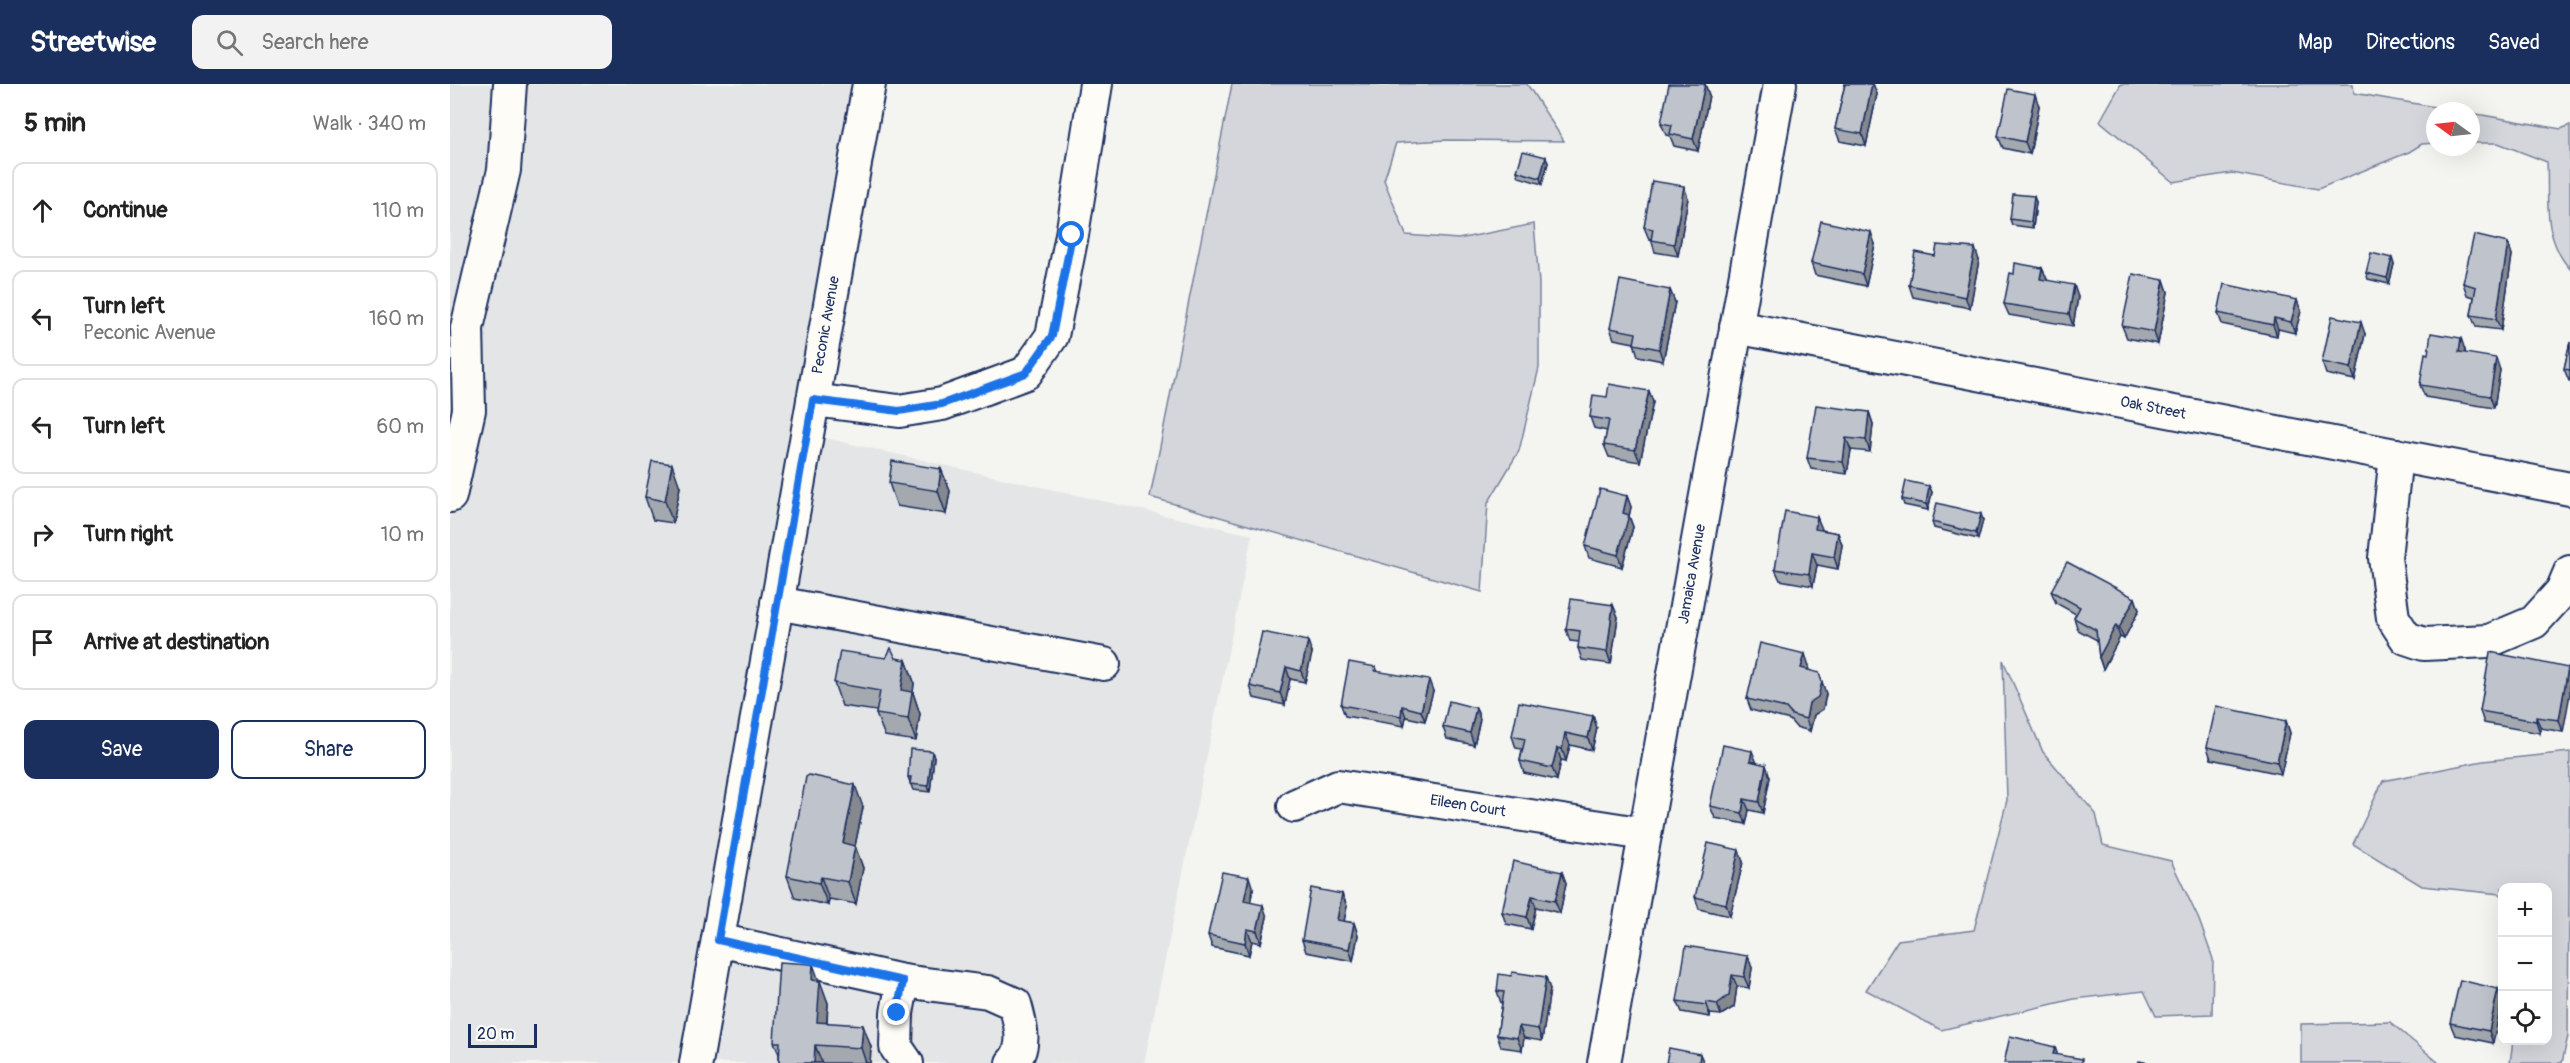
<!DOCTYPE html>
<html lang="en">
<head>
<meta charset="utf-8">
<style>
  :root { --surface:#fff; --page:#f2f2f2; --text:#222; --muted:#767676; --line:#e0e0e0; --accent:#1b2f5e }
  body { margin:0; font-family:Pangolin,sans-serif; background:var(--page); color:var(--text) }
  .controls { position:absolute; right:18px; bottom:18px; display:grid; overflow:hidden; border-radius:12px; box-shadow:0 6px 24px #0002 }
  .controls button { width:54px; height:54px; display:grid; place-items:center; padding:0; border:0; border-bottom:2px solid var(--line); background:var(--surface); color:var(--text); font:30px sans-serif }
  .compass { position:absolute; left:1976px; top:18px; width:54px; height:54px; border-radius:50%; background:var(--surface); box-shadow:0 6px 24px #0002; rotate:285deg }
  .scale { position:absolute; left:18px; bottom:15px; width:69px; box-sizing:border-box; padding-left:6px; border:3px solid #1b2f5e; border-top:0; font-size:16px; line-height:21px; white-space:nowrap; color:#1b2f5e; -webkit-text-stroke:4px #fdfcf7; paint-order:stroke }
  .stop { position:absolute; width:18px; height:18px; margin:-14px; border:4px solid #1a73e8; border-radius:50%; background:#fff }
  .stop.end { background:#1a73e8; border-color:#fff; box-shadow:0 2px 6px #0008 }
  .list { margin:0; padding:0; list-style:none }
  h2 { display:flex; justify-content:space-between; align-items:center; height:78px; margin:0; padding:0 24px; font-size:26px }
  h2 small { font-size:20px; font-weight:400; color:var(--muted) }
  .list li { display:grid; grid-template-columns:39px 1fr auto; gap:18px; align-items:center; box-sizing:border-box; height:96px; margin:0 12px 12px; padding:0 12px; border:2px solid var(--line); border-radius:12px }
  .list b { display:block; font-size:22px; white-space:nowrap }
  .list p { margin:0; font-size:20px; white-space:nowrap; color:var(--muted) }
  .list em { font-size:20px; font-style:normal; color:var(--muted) }
  .actions { display:flex; gap:12px; padding:18px 24px }
  .actions a { flex:1; padding:14px 0; border:2px solid var(--accent); border-radius:12px; text-align:center; font-size:21px; color:var(--accent) }
  .actions .main { background:var(--accent); color:#fff }
  .icon { flex:none; width:33px; height:33px; fill:none; stroke:currentColor; stroke-width:2; stroke-linecap:round; stroke-linejoin:round }
  .map { position:relative; flex:none; width:2120px; height:979px; overflow:hidden }
  header { display:flex; align-items:center; gap:36px; box-sizing:border-box; height:84px; padding:0 30px; background:var(--accent); color:#fff }
  header strong { font-size:28px }
  nav { display:flex; gap:33px; margin-inline-start:auto; font-size:21px }
  .search { width:420px; height:54px; background:var(--page); display:flex; align-items:center; gap:15px; box-sizing:border-box; padding:0 21px; border-radius:12px; color:var(--muted); font-size:22px }
  main { display:flex }
  aside { flex:1; background:var(--surface) }
  .map>svg:first-child { display:block }
  .built { fill:#e4e5e6 }
  .green { fill:#d4d6db; stroke:#78829c; stroke-width:1.5 }
  .lines { fill:none; stroke-linecap:round; stroke-linejoin:round }
  .minor-casing { stroke:#1b2f5e; stroke-width:36 }
  .minor { stroke:#fdfcf7; stroke-width:32 }
  .wall { fill:#a4a8af; stroke:#1b2f5e; stroke-width:1.5 }
  .shaded-wall { fill:#86888f; stroke:#1b2f5e; stroke-width:1.5 }
  .building { fill:#bfc3cc; stroke:#1b2f5e; stroke-width:1.5 }
  .route { stroke:#1a73e8; stroke-width:8 }
  .labels { text-anchor:middle; dominant-baseline:central; stroke-width:5; stroke-linejoin:round; paint-order:stroke }
  .street-label { font-size:15px; fill:#1b2f5e; stroke:#fdfcf7 }
</style>
</head>
<body>
<header>
<strong>Streetwise</strong>
<div class="search"><svg class="icon" aria-label="search" viewBox="0 0 24 24"><circle cx="10" cy="10" r="6"/><path d="M15 15l6 6"/></svg>Search here</div>
<nav><a>Map</a><a>Directions</a><a>Saved</a></nav>
</header>
<main>
<aside>
<h2>5 min<small>Walk · 340 m</small></h2>
<ul class="list">
<li><svg class="icon" aria-label="ahead" viewBox="0 0 24 24"><path d="M12 20V5M6 11l6-6 6 6"/></svg><div><b>Continue</b></div><em>110 m</em></li>
<li><svg class="icon" aria-label="left" viewBox="0 0 24 24"><path d="M17 20v-9H6M10 6l-5 5 5 5"/></svg><div><b>Turn left</b><p>Peconic Avenue</p></div><em>160 m</em></li>
<li><svg class="icon" aria-label="left" viewBox="0 0 24 24"><path d="M17 20v-9H6M10 6l-5 5 5 5"/></svg><div><b>Turn left</b></div><em>60 m</em></li>
<li><svg class="icon" aria-label="right" viewBox="0 0 24 24"><path d="M7 20v-9h11M14 6l5 5-5 5"/></svg><div><b>Turn right</b></div><em>10 m</em></li>
<li><svg class="icon" aria-label="arrive" viewBox="0 0 24 24"><path d="M6 21V4h12l-3 4 3 4H6"/></svg><div><b>Arrive at destination</b></div></li>
</ul>
<div class="actions"><a class="main">Save</a><a>Share</a></div>
</aside>
<div class="map">
<svg width="2120" height="979" viewBox="0 0 2120 979">
  <rect width="100%" height="100%" fill="#f4f4f1"/>
  <filter id="ink" filterUnits="userSpaceOnUse"><feTurbulence type="fractalNoise" baseFrequency=".0167" numOctaves="2"/><feDisplacementMap in="SourceGraphic" scale="12" xChannelSelector="R" yChannelSelector="G"/><feConvolveMatrix kernelMatrix="1 2 1 2 8 2 1 2 1" color-interpolation-filters="sRGB"/></filter>
  <g filter="url(#ink)">
    <polygon class="built" points="0,0 438,0 375,354 802,451 694,979 0,979"/>
    <g class="green">
      <polygon points="782,0 1077,0 1114,57 996,56 946,59 934,96 956,151 1008,155 1084,140 1089,199 1089,284 1069,367 1038,419 1032,508 700,413"/>
      <polygon points="1671,0 1903,0 1904,9 2008,27 1985,27 1985,59 1972,60 1959,68 1868,105 1782,89 1723,98 1650,37"/>
      <path d="M2021,29L2111,45L2120,41V185C2092,153 2099,117 2097,78L2048,59H2021Z"/>
      <polygon points="1553,576 1593,668 1646,730 1653,761 1721,777 1749,836 1763,875 1762,930 1706,932 1694,907 1624,915 1491,946 1416,906 1448,856 1524,846 1557,716"/>
      <polygon points="2120,668 2118,952 2112,979 2060,979 2063,957 2098,956 2098,804 2052,804 2052,814 2050,810 1972,802 1903,760 1933,697 2033,677"/>
      <polygon points="1940,938 1989,979 1851,979 1851,940"/>
    </g>
    <g class="lines">
      <defs>
        <g id="minor">
          <polyline points="1286,243 2120,405"/>
          <polyline points="363,316 449,327 492,320 576,289 602,252 622,151 646,0"/>
          <polyline points="1946,371 1935,474 1943,534 1956,554 1974,560 2039,557 2084,538 2112,507 2120,488"/>
          <polyline points="0,412 19,326 17,244 54,86 60,0"/>
          <polyline points="327,519 654,580"/>
          <polyline points="844,722 888,702 1195,750"/>
          <path d="M268,856L453,897L538,908L565,920C570,939 578,963 562,979"/>
          <polyline points="453,897 447,929 446,963 457,979"/>
          <polyline points="246,979 419,0"/>
          <polyline points="1154,979 1330,0"/>
        </g>
      </defs>
      <use href="#minor" class="minor-casing"/>
      <use href="#minor" class="minor"/>
    </g>
    <g class="wall">
      <polygon points="1255,0 1259,11 1248,67 1224,62 1220,52 1216,51 1211,39"/>
      <polygon points="1395,0 1423,0 1427,10 1416,62 1390,57 1385,45"/>
      <polygon points="1589,22 1580,70 1553,64 1548,52"/>
      <polygon points="1096,73 1098,79 1092,100 1069,93 1067,87"/>
      <polygon points="1238,114 1228,172 1205,168 1201,155 1199,155 1194,143"/>
      <polygon points="1586,118 1583,144 1562,141 1560,135"/>
      <polygon points="2058,159 2062,171 2051,246 2026,243 2021,231 2024,213 2017,211 2013,199"/>
      <polygon points="1425,160 1416,202 1365,191 1361,179"/>
      <polygon points="1485,172 1529,176 1520,224 1463,213 1459,201"/>
      <polygon points="1944,180 1939,200 1918,195 1916,189"/>
      <polygon points="1592,184 1597,196 1628,213 1623,242 1559,231 1554,220 1564,190"/>
      <polygon points="1714,196 1718,208 1708,260 1677,254 1672,242"/>
      <polygon points="1220,206 1225,218 1213,277 1188,272 1184,259 1164,255 1160,244"/>
      <polygon points="1851,227 1845,249 1828,245 1827,252 1772,240 1768,229"/>
      <polygon points="1915,250 1905,296 1876,290 1872,278"/>
      <polygon points="2120,258 2120,297 2119,297 2114,285"/>
      <polygon points="2015,266 2015,269 2050,286 2044,324 1975,313 1970,301 1978,270"/>
      <polygon points="1199,307 1203,318 1190,378 1159,373 1154,361 1157,347 1144,344 1140,333 1157,313"/>
      <polygon points="1419,328 1423,340 1420,368 1401,366 1397,390 1361,385 1357,374"/>
      <polygon points="491,385 500,407 496,430 447,422 439,399"/>
      <polygon points="1479,402 1482,408 1478,426 1454,421 1452,415"/>
      <polygon points="230,403 223,439 203,436 195,413"/>
      <polygon points="1177,412 1181,423 1179,432 1183,443 1172,483 1139,474 1135,462"/>
      <polygon points="1367,433 1371,446 1388,449 1392,461 1388,485 1367,481 1363,502 1330,496 1325,485"/>
      <polygon points="1533,436 1528,455 1484,444 1482,438"/>
      <polygon points="1601,507 1685,514 1689,526 1674,555 1670,553 1653,585 1649,573 1647,556 1628,546 1624,534 1626,530 1606,519"/>
      <polygon points="1163,521 1168,533 1161,580 1132,576 1128,564 1129,558 1120,557 1116,545"/>
      <polygon points="862,569 855,598 840,595 835,621 804,614 800,602"/>
      <polygon points="436,574 456,576 464,598 463,609 470,630 466,657 435,652 426,630 427,627 392,622 384,599"/>
      <polygon points="1359,582 1358,586 1369,589 1376,610 1373,625 1364,631 1360,647 1346,643 1340,636 1301,626 1297,615"/>
      <polygon points="926,583 928,588 983,607 975,637 956,633 954,642 895,632 891,621"/>
      <polygon points="2118,584 2113,648 2091,644 2090,649 2034,639 2030,627"/>
      <polygon points="1026,624 1030,635 1024,661 997,655 993,643"/>
      <polygon points="1143,632 1147,644 1142,666 1120,661 1116,677 1111,676 1107,696 1074,689 1070,677 1072,665 1066,664 1062,652"/>
      <polygon points="1836,637 1840,649 1831,690 1761,675 1757,663"/>
      <polygon points="484,673 480,708 463,706 458,693"/>
      <polygon points="1307,679 1320,693 1313,729 1299,726 1296,740 1265,734 1260,722"/>
      <polygon points="413,723 405,762 413,784 406,820 379,815 378,821 345,814 337,792"/>
      <polygon points="1293,778 1280,832 1249,825 1245,813"/>
      <polygon points="1112,788 1116,799 1110,829 1086,823 1081,845 1056,840 1052,828"/>
      <polygon points="803,805 800,818 817,833 811,859 802,857 799,871 762,863 758,851"/>
      <polygon points="892,810 897,822 894,837 904,839 908,851 903,877 856,868 852,856"/>
      <polygon points="1298,872 1302,884 1299,904 1287,902 1284,923 1271,931 1260,930 1260,933 1232,928 1227,917"/>
      <polygon points="369,896 378,919 377,938 421,963 420,979 329,979 329,970 324,958"/>
      <polygon points="1100,905 1092,957 1074,954 1072,966 1051,963 1047,951 1052,919 1051,919 1047,907"/>
      <polygon points="2048,905 2043,959 2005,951 2000,939"/>
    </g>
    <g class="shaded-wall">
      <polygon points="1255,0 1259,11 1248,67 1243,55"/>
      <polygon points="1422,0 1423,0 1427,10 1416,62 1412,50"/>
      <polygon points="1585,10 1589,22 1580,70 1575,58"/>
      <polygon points="1096,73 1098,79 1092,100 1090,94"/>
      <polygon points="1234,102 1238,114 1228,172 1224,160"/>
      <polygon points="1584,112 1586,118 1583,144 1581,138"/>
      <polygon points="1421,148 1425,160 1416,202 1412,190"/>
      <polygon points="2058,159 2062,171 2051,246 2046,235"/>
      <polygon points="1525,164 1529,176 1520,224 1515,213"/>
      <polygon points="1942,174 1944,180 1939,200 1937,194"/>
      <polygon points="1592,184 1597,195 1595,207 1590,195"/>
      <polygon points="1714,196 1718,208 1708,260 1704,248"/>
      <polygon points="1624,201 1628,213 1623,242 1619,230"/>
      <polygon points="1220,206 1225,218 1213,277 1209,265"/>
      <polygon points="1847,216 1851,227 1845,249 1841,238"/>
      <polygon points="1824,234 1828,245 1827,252 1823,241"/>
      <polygon points="1911,238 1915,250 1905,296 1901,284"/>
      <polygon points="2011,254 2015,266 2013,280 2009,268"/>
      <polygon points="2046,274 2050,286 2044,324 2040,312"/>
      <polygon points="1199,307 1203,318 1190,378 1185,366"/>
      <polygon points="1419,328 1423,340 1420,368 1416,356"/>
      <polygon points="1396,354 1401,366 1397,390 1393,378"/>
      <polygon points="222,380 230,403 223,439 215,417"/>
      <polygon points="491,385 500,407 496,430 488,407"/>
      <polygon points="1479,402 1482,408 1478,426 1476,420"/>
      <polygon points="1177,412 1181,423 1179,432 1183,443 1172,483 1168,471 1173,429"/>
      <polygon points="1531,430 1533,436 1528,455 1526,449"/>
      <polygon points="1367,433 1372,445 1369,457 1365,445"/>
      <polygon points="1388,449 1392,461 1388,485 1384,473"/>
      <polygon points="1362,469 1367,481 1363,502 1359,490"/>
      <polygon points="1685,514 1689,526 1674,555 1669,544"/>
      <polygon points="1163,521 1168,533 1161,580 1157,568"/>
      <polygon points="1666,541 1670,553 1653,585 1649,573"/>
      <polygon points="858,557 862,569 855,598 851,587"/>
      <polygon points="1355,570 1359,582 1356,596 1351,584"/>
      <polygon points="456,576 464,598 463,609 470,630 466,657 458,635 451,606"/>
      <polygon points="836,583 840,595 835,621 830,609"/>
      <polygon points="2118,584 2120,588 2120,610 2113,648 2109,636"/>
      <polygon points="1369,589 1376,610 1373,625 1364,631 1360,647 1356,635 1359,619"/>
      <polygon points="979,596 983,607 975,637 971,627"/>
      <polygon points="952,622 956,633 954,642 951,632"/>
      <polygon points="1026,624 1030,635 1024,661 1020,649"/>
      <polygon points="1143,632 1147,644 1142,666 1138,654"/>
      <polygon points="2086,633 2091,644 2090,649 2086,637"/>
      <polygon points="1836,637 1840,649 1831,690 1827,678"/>
      <polygon points="1115,649 1120,661 1116,677 1112,665"/>
      <polygon points="1107,664 1111,676 1107,696 1102,684"/>
      <polygon points="482,667 484,673 480,708 478,702"/>
      <polygon points="1302,667 1307,679 1300,677"/>
      <polygon points="1316,681 1320,693 1313,729 1309,718"/>
      <polygon points="405,701 413,723 401,781 393,759"/>
      <polygon points="1294,715 1299,726 1296,740 1292,729"/>
      <polygon points="405,762 413,784 406,820 398,798"/>
      <polygon points="1289,766 1293,778 1280,832 1276,820"/>
      <polygon points="1112,788 1116,799 1110,829 1105,817"/>
      <polygon points="371,793 379,815 378,821 369,799"/>
      <polygon points="799,793 803,805 798,829 794,817"/>
      <polygon points="892,810 897,822 892,848 887,836"/>
      <polygon points="1082,812 1086,823 1081,845 1077,833"/>
      <polygon points="813,821 817,833 811,859 807,847"/>
      <polygon points="904,839 908,851 903,877 899,865"/>
      <polygon points="797,845 802,857 799,871 795,859"/>
      <polygon points="1298,872 1302,884 1299,904 1294,893"/>
      <polygon points="363,880 370,900 370,897 378,919 375,960 367,938 362,896"/>
      <polygon points="1282,891 1287,902 1284,923 1271,931 1267,920"/>
      <polygon points="1096,893 1100,905 1092,957 1088,945"/>
      <polygon points="2048,905 2052,917 2043,959 2039,947"/>
      <polygon points="1256,918 1260,930 1260,933 1256,921"/>
      <polygon points="413,941 421,963 420,979 416,979 411,964"/>
      <polygon points="1069,942 1074,954 1072,966 1067,954"/>
      <polygon points="365,961 372,979 364,979"/>
      <polygon points="1605,963 1609,975 1603,970"/>
      <polygon points="1250,970 1254,979 1249,979"/>
    </g>
    <g class="building">
      <polygon points="1219,0 1255,0 1243,55 1220,50 1222,41 1211,39"/>
      <polygon points="1395,0 1422,0 1412,50 1385,45"/>
      <polygon points="1558,5 1585,10 1575,58 1548,52"/>
      <polygon points="1073,67 1096,73 1090,94 1067,87"/>
      <polygon points="1202,97 1234,102 1224,160 1201,156 1203,145 1194,143"/>
      <polygon points="1563,110 1584,112 1581,138 1560,135"/>
      <polygon points="1371,137 1421,148 1412,190 1361,179"/>
      <polygon points="2024,151 2058,159 2046,235 2021,231 2026,203 2013,199"/>
      <polygon points="1487,161 1525,164 1515,213 1459,201 1465,168 1485,172"/>
      <polygon points="1921,169 1942,174 1937,194 1916,189"/>
      <polygon points="1565,179 1592,184 1590,195 1624,201 1619,230 1554,220 1560,189 1564,190"/>
      <polygon points="1683,190 1714,196 1704,248 1672,242"/>
      <polygon points="1170,196 1220,206 1209,265 1184,260 1186,249 1160,244"/>
      <polygon points="1774,200 1847,216 1841,238 1824,234 1823,241 1768,229"/>
      <polygon points="1882,232 1911,238 1901,284 1872,278"/>
      <polygon points="1981,249 2011,254 2009,268 2046,274 2040,312 1970,301 1975,269 1978,270"/>
      <polygon points="2120,258 2120,286 2114,285"/>
      <polygon points="1159,300 1199,307 1185,366 1154,361 1159,336 1140,333 1143,311 1157,313"/>
      <polygon points="1366,321 1419,328 1416,356 1396,354 1393,378 1357,374"/>
      <polygon points="202,377 222,380 215,417 195,413"/>
      <polygon points="442,377 491,385 488,407 439,399"/>
      <polygon points="1456,397 1479,402 1476,420 1452,415"/>
      <polygon points="1150,405 1177,412 1173,429 1179,431 1168,471 1135,462"/>
      <polygon points="1487,419 1531,430 1526,449 1482,438"/>
      <polygon points="1335,427 1367,433 1365,445 1388,449 1384,473 1362,469 1359,490 1325,485"/>
      <polygon points="1617,478 1685,514 1669,544 1666,541 1649,573 1646,546 1624,534 1630,523 1601,507"/>
      <polygon points="1121,515 1163,521 1157,568 1128,564 1130,547 1116,545"/>
      <polygon points="812,548 858,557 851,587 836,583 830,609 800,602"/>
      <polygon points="1310,559 1355,570 1351,584 1369,589 1372,598 1368,613 1359,619 1356,635 1342,631 1336,624 1297,615"/>
      <polygon points="441,564 446,574 456,576 451,606 462,608 458,635 426,630 430,607 384,599 390,567 436,574"/>
      <polygon points="2040,568 2118,584 2109,636 2086,633 2086,637 2030,627"/>
      <polygon points="899,578 926,583 925,587 979,596 971,627 952,622 951,632 891,621"/>
      <polygon points="999,617 1026,624 1020,649 993,643"/>
      <polygon points="1069,618 1143,632 1138,654 1115,649 1112,665 1107,664 1102,684 1070,677 1075,655 1062,652"/>
      <polygon points="1766,622 1836,637 1827,678 1757,663"/>
      <polygon points="1273,661 1302,667 1300,677 1316,681 1309,718 1294,715 1292,729 1260,722"/>
      <polygon points="460,665 482,667 478,702 460,700 461,693 458,693"/>
      <polygon points="359,691 405,701 393,759 405,762 398,798 371,793 369,799 337,792 356,693"/>
      <polygon points="1258,759 1289,766 1276,820 1245,813"/>
      <polygon points="1063,777 1112,788 1105,817 1082,812 1077,833 1052,828"/>
      <polygon points="772,788 799,793 794,817 813,821 807,847 797,845 795,859 758,851"/>
      <polygon points="861,804 892,810 887,836 904,839 899,865 852,856"/>
      <polygon points="1236,862 1298,872 1294,893 1282,891 1279,911 1267,920 1256,918 1256,921 1227,917"/>
      <polygon points="329,878 363,880 362,896 370,897 367,938 413,941 411,964 365,961 364,979 329,979 330,958 324,958"/>
      <polygon points="1062,888 1096,893 1088,945 1069,942 1067,954 1047,951 1054,908 1047,907 1049,890 1061,892"/>
      <polygon points="2010,896 2048,905 2039,947 2000,939"/>
      <polygon points="1560,952 1605,963 1603,970 1632,975 1632,979 1554,979"/>
      <polygon points="1219,964 1250,970 1249,979 1216,979"/>
      <polygon points="1689,977 1699,979 1688,979"/>
    </g>
  </g>
  <g class="lines" filter="url(#ink)">
    <polyline class="route" points="447,929 453,897 268,856 363,316 449,327 492,320 576,289 602,252 622,151"/>
  </g>
  <g class="labels">
    <g class="street-label">
      <text transform="translate(376 241) rotate(-80)">Peconic Avenue</text>
      <text transform="translate(1703 324) rotate(11)">Oak Street</text>
      <text transform="translate(1242 490) rotate(-80)">Jamaica Avenue</text>
      <text transform="translate(1018 722) rotate(9)">Eileen Court</text>
    </g>
  </g>
</svg>
<div class="controls">
<button>+</button>
<button>−</button>
<button><svg class="icon" aria-label="locate" viewBox="0 0 24 24"><circle cx="12" cy="12" r="6"/><path d="M12 2v4M12 18v4M2 12h4M18 12h4"/></svg></button>
</div>
<svg class="compass" viewBox="-18 -18 36 36"><path d="M0-13l5 13h-10z" fill="#e53935"/><path d="M0 13l5-13h-10z" fill="#767676"/></svg>
<div class="scale">20 m</div>
<div class="stop" style="left:622px;top:151px"></div>
<div class="stop end" style="left:447px;top:929px"></div>
</div>
</main>
</body>
</html>
